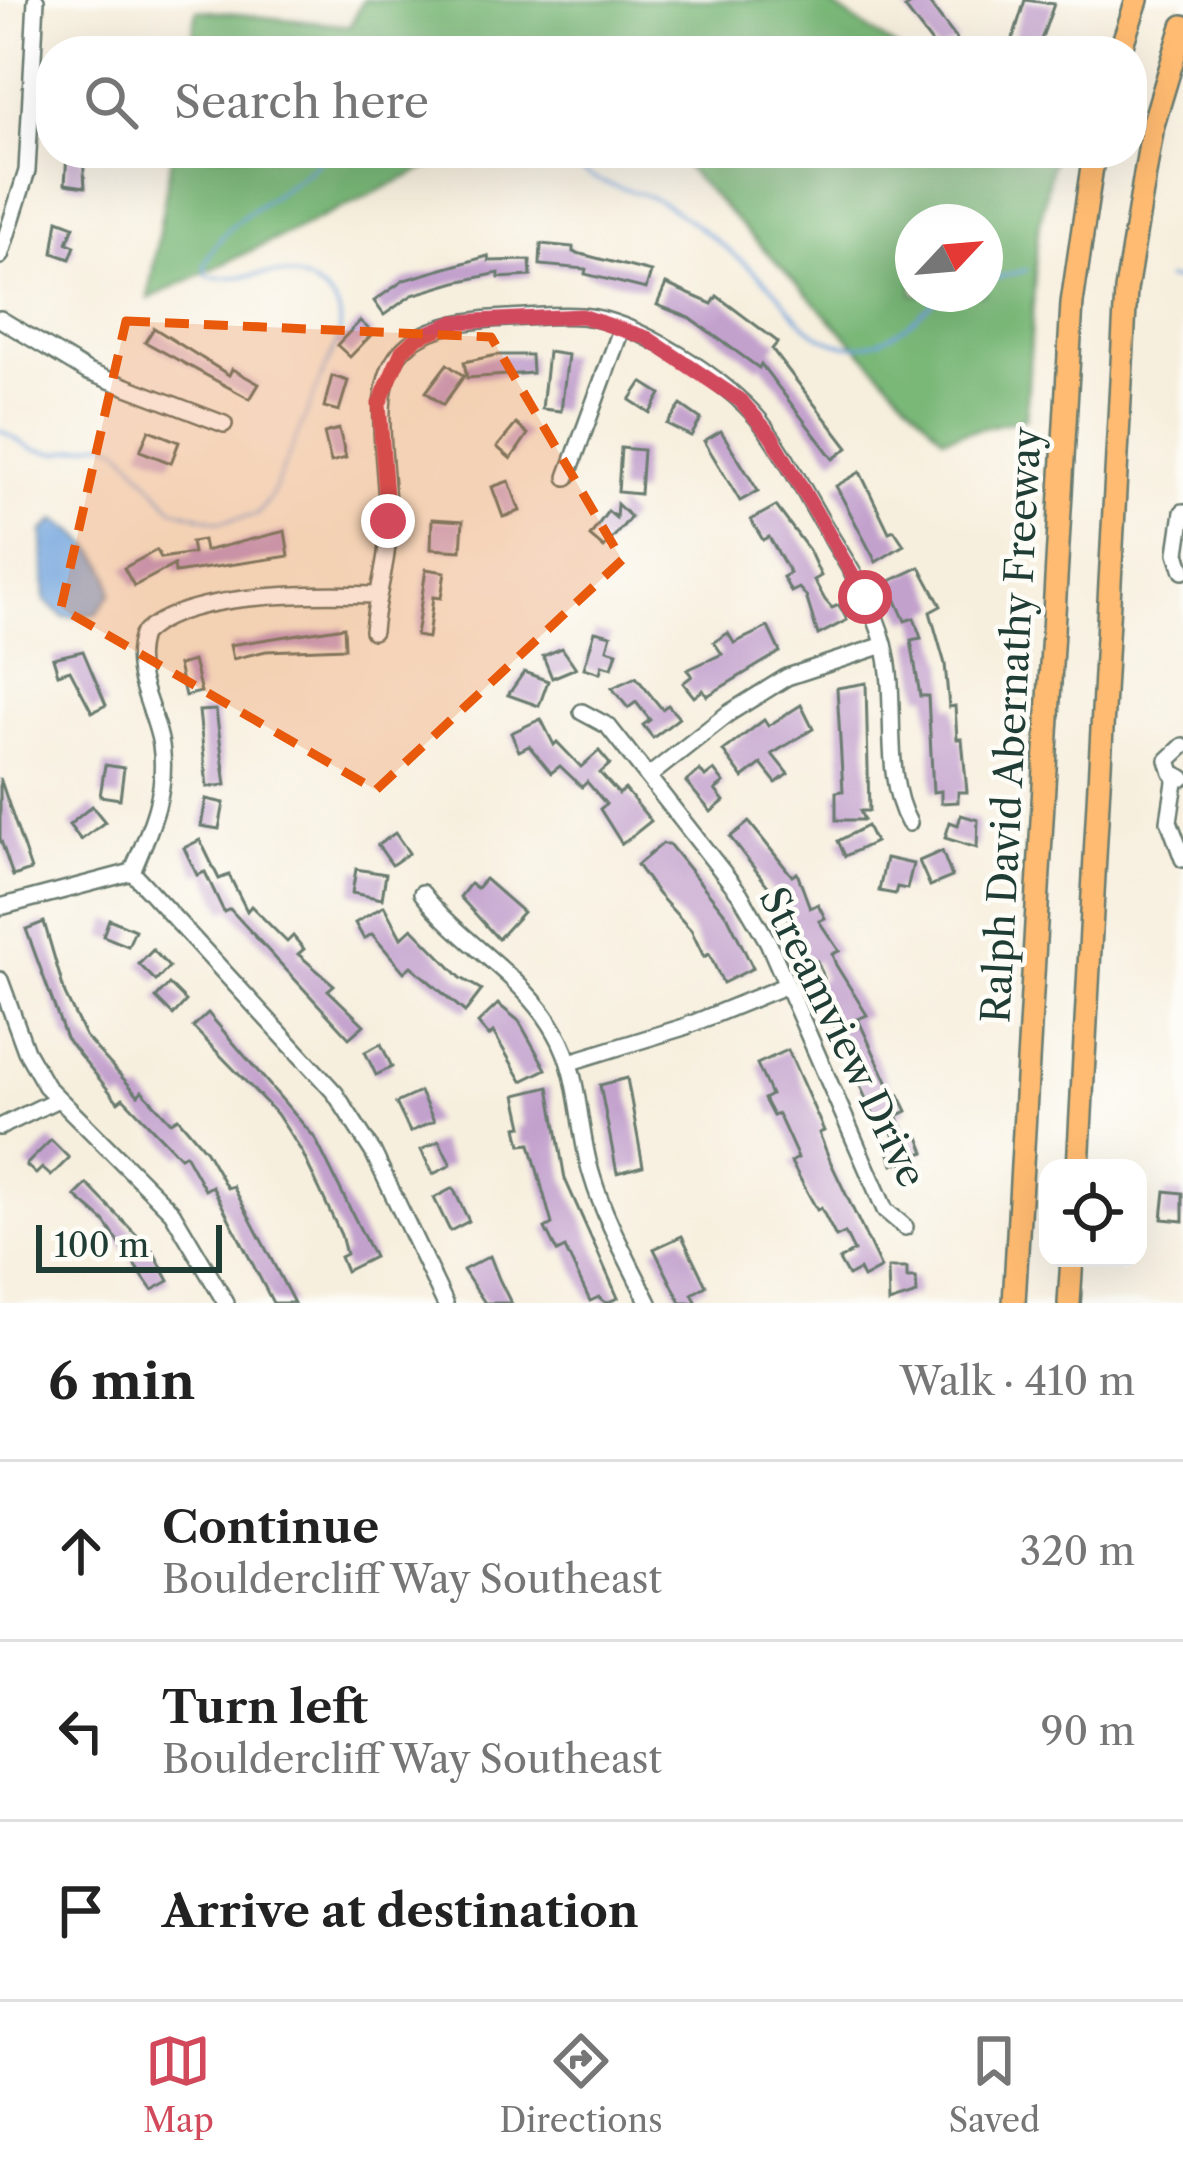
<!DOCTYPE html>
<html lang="en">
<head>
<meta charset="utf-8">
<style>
  :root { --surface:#fff; --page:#f6f6f6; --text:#222; --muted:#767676; --line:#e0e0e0; --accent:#d1495b }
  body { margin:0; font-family:"Libre Caslon Text",serif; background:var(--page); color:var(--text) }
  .controls { position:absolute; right:36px; bottom:36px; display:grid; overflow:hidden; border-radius:24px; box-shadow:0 12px 48px #0002 }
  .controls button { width:108px; height:108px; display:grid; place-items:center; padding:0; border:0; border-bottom:3px solid var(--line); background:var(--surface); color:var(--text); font:60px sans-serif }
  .compass { position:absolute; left:895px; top:204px; width:108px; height:108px; border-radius:50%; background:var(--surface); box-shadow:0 12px 48px #0002; rotate:64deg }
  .scale { position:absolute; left:36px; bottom:30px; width:186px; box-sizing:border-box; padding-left:12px; border:6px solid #1f3d34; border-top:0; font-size:33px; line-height:42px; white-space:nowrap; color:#1f3d34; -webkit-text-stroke:9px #fdfcf7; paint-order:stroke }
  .stop { position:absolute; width:36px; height:36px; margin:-27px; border:9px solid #d1495b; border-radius:50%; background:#fff }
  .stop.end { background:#d1495b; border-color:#fff; box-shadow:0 3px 12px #0008 }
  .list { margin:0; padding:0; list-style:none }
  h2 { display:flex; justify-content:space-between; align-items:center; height:156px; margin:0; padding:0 48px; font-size:51px }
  h2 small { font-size:39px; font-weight:400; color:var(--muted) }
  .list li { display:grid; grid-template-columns:78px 1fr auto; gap:36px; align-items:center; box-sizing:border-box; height:180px; padding:0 48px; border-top:3px solid var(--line) }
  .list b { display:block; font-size:45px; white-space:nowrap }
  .list p { margin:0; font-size:39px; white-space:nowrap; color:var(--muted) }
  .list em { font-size:39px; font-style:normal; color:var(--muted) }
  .icon { flex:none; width:66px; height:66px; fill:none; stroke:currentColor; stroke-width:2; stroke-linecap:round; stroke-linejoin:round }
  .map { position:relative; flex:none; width:1183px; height:1303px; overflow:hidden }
  .search { position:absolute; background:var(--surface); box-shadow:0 12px 48px #0002; left:36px; right:36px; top:36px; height:132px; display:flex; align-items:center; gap:30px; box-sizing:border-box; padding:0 42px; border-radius:48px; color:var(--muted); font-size:45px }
  .sheet { height:696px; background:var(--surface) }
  nav { display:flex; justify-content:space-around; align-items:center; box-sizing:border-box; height:168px; border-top:3px solid var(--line); background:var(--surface); font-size:33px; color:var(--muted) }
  nav a { display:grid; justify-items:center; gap:6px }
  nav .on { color:var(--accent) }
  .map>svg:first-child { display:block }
  .forest { fill:#7ab878; stroke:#4c7a56; stroke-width:3; fill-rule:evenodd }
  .water { fill:#72a4dd; stroke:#487088; stroke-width:3 }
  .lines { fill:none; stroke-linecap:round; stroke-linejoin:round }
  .stream { stroke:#72a4dd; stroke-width:3 }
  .building { fill:#c3a1cd }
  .minor-casing { stroke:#6b7b70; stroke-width:20 }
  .highway-casing { stroke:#6b7b70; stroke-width:26 }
  .minor { stroke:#fff; stroke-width:15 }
  .highway { stroke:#ffbb71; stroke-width:21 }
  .route { stroke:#d1495b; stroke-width:15 }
  .marked { fill:#e8590c; fill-opacity:0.2; stroke:#e8590c; stroke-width:9; stroke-dasharray:24 15; stroke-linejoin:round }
  .labels { text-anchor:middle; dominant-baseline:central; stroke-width:9; stroke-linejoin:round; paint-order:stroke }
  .street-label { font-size:39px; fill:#1f3d34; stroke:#fdfcf7 }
</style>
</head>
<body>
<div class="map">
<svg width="1183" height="1303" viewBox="0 0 1183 1303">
  <rect width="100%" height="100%" fill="#fdfcf7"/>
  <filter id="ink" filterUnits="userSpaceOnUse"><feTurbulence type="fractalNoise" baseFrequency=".00833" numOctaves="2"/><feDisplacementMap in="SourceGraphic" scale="24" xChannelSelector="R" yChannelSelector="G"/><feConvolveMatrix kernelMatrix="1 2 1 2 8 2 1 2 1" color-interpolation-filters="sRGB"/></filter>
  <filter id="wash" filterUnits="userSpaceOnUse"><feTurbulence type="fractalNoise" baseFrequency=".004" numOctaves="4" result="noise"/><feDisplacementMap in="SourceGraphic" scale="48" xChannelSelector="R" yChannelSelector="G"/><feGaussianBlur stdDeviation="2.7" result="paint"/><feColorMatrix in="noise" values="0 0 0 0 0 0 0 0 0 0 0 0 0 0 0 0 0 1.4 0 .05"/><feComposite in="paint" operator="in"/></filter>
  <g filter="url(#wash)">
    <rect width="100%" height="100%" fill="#f7efde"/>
    <g class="forest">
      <polygon points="363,0 824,0 901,51 190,51 197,10 350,26"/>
      <polygon points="172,153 459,153 148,299"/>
      <path d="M672,153H1054L1037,237L1026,418L943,437ZM985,222V294H913V222Z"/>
    </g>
    <path class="water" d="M56,520C82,534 114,563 111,594L96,614L64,617L45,601L43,531Z"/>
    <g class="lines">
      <g class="stream">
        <path d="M560,153C602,195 627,182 666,205C700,226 739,258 769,284C783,297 792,314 806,326C858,371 905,330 942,294"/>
        <polyline points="1166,279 1183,280"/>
        <polyline points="985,281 1027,270"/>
        <path d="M0,430L33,449L58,453L104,442L119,447L173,509L219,522L257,515L271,497L339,337C343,313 339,303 319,288C282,260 250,282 208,277L204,265C231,207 285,199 327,153"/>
      </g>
    </g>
    <g id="blocks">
      <g class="building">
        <polygon points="917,0 927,0 958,41 938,51 905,8"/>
        <polygon points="1025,0 1054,4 1037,51 1009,51"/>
        <polygon points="67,155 83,156 85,187 65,184"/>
        <polygon points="58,220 74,226 67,243 75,246 70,259 53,253"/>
        <polygon points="541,244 573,247 573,252 651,272 646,289 585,274 586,269 540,265"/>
        <polygon points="488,256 489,261 530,260 531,276 499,278 499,273 456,282 412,295 384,315 374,301 404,280"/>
        <polygon points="666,284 712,304 717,296 778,342 772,349 848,448 833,459 761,364 759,368 690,318 657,305"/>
        <polygon points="360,321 373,333 350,357 337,345"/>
        <polygon points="154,328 229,375 232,369 259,384 250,399 145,342"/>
        <polygon points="548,352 568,355 561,411 542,409"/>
        <polygon points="497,355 531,355 532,373 467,378 464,362"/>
        <polygon points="447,364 464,376 443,405 426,392"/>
        <polygon points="332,376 348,381 339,411 324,407"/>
        <polygon points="642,382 661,394 650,413 630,400"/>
        <polygon points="681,405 701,419 691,436 667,424"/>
        <polygon points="516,424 528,434 511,459 497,447"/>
        <polygon points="339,429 346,458 331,462 324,433"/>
        <polygon points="149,430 179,442 171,463 140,451"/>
        <polygon points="721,431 758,491 740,501 704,441"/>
        <polygon points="621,448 643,450 640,494 618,492"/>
        <polygon points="860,472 889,532 894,530 904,545 876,562 836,486"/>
        <polygon points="509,481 520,511 503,517 492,487"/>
        <polygon points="617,504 631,517 604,548 590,536 608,511 616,518"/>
        <polygon points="776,506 809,550 821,576 814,580 825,600 832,608 839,605 847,620 818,635 806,596 799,588 791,592 783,577 790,573 769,537 763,540 751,520"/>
        <polygon points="432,519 463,521 461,551 431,549"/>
        <polygon points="285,531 289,556 175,573 174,565 134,586 124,568 157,550 161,558 193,553 191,542 203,540 205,551"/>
        <polygon points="920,567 941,606 930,612 945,664 949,707 955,706 957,739 962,739 967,792 958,792 958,802 941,803 941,791 933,792 928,696 920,696 911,640 921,638 914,618 905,621 888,582"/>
        <polygon points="426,569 445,572 441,598 433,597 428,638 416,636"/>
        <polygon points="344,627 345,648 266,651 233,659 230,645"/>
        <polygon points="768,627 780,652 707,696 703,690 694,697 683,683 692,676 687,670 722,654 714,642 728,633 734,643"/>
        <polygon points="595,631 611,635 607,649 617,652 612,668 602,665 600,673 584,668"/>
        <polygon points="562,648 576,668 552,678 543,656"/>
        <polygon points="83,651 106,705 92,712 70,670 58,674 53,658"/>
        <polygon points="193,661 201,692 185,696 178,665"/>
        <polygon points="524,672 548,681 539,706 508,695"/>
        <polygon points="636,677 662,709 668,705 679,718 653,738 643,725 650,720 636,702 628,708 612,688"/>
        <polygon points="866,683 869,811 860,811 864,820 836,820 836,792 843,791 837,688"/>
        <polygon points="801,705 813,729 772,754 788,774 776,783 761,764 743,778 723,751 764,720 768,726"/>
        <polygon points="216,710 226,785 207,787 199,711"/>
        <polygon points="541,719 554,745 557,742 581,767 599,751 610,764 600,773 619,794 625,789 651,821 622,844 600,809 606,804 587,782 582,787 560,766 551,773 529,746 519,751 511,733"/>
        <polygon points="105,765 124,768 120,799 100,796"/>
        <polygon points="700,770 705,777 714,770 724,783 715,790 724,801 711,812 686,782"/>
        <polygon points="0,778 31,870 13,876 0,838"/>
        <polygon points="206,799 224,803 219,829 201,826"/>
        <polygon points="92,806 105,822 81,840 69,825"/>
        <polygon points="961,815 978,820 977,848 945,838 950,822 958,825"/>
        <polygon points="749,822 792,876 797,873 810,908 818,904 825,918 819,921 839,951 832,954 836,965 867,1015 858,1019 894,1097 899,1095 907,1111 897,1116 908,1139 918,1135 925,1152 916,1155 919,1164 906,1170 902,1161 893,1165 887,1148 897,1144 887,1121 878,1125 856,1077 815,982 824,978 817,961 809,965 781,903 730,837"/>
        <polygon points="867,826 875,842 845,856 838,841"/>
        <polygon points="395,833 409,853 392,865 378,845"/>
        <polygon points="200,840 219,879 229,875 247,911 251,906 287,942 293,936 304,949 298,954 334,985 328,990 364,1025 349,1038 230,909 224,912 205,872 197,875 184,848"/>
        <polygon points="662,844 669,844 728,917 753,968 723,983 709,954 704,957 691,930 658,894 637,865"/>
        <polygon points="942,851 952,877 930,886 919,861"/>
        <polygon points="886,858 913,864 907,889 897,887 895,894 879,891"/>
        <polygon points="356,869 386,874 382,899 352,893"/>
        <polygon points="485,879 523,912 498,939 460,897 470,884 477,888"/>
        <polygon points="384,906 401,938 412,928 461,978 482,990 465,1012 411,966 404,972 372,934 364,939 355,923"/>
        <polygon points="109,919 135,930 128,946 103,936"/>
        <polygon points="44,922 65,994 85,1036 138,1095 142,1091 171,1122 178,1118 206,1151 227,1188 233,1186 294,1303 273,1303 212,1186 205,1190 185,1154 180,1157 123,1098 118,1102 66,1038 26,929"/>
        <polygon points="153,950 169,967 156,981 139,964"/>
        <polygon points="169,984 186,1001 173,1015 156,998"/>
        <polygon points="498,1004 519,1021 546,1069 522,1081 493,1032 489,1036 478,1023"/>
        <polygon points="208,1013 315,1138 374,1257 346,1271 340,1257 346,1254 341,1235 302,1152 277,1114 193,1027"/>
        <polygon points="381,1044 392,1067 376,1075 365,1052"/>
        <polygon points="788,1050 824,1131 819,1133 831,1163 881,1268 863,1278 859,1270 848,1276 839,1260 854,1251 845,1233 836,1237 821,1208 817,1210 791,1162 798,1158 778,1114 773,1116 764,1099 771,1095 757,1064"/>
        <polygon points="627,1078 643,1166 617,1173 600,1085"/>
        <polygon points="549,1087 565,1179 618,1298 606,1303 599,1297 590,1301 565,1248 557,1252 545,1228 552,1224 530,1144 521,1145 517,1127 523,1126 516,1095"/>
        <polygon points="420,1092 434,1121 410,1132 396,1103"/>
        <polygon points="51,1140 69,1158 51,1176 42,1168 36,1174 26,1165"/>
        <polygon points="439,1141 451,1165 433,1174 421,1150"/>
        <polygon points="87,1184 154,1253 169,1281 152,1290 104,1221 75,1196"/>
        <polygon points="453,1188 469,1221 450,1231 434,1198"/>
        <polygon points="1165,1191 1183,1193 1183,1221 1162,1219"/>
        <polygon points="682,1236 706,1286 692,1294 697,1303 681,1303 654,1249"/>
        <polygon points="490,1256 499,1279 511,1303 485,1303 463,1270"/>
        <polygon points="888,1268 907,1268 907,1278 916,1278 917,1294 889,1303"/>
      </g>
    </g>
  </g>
  <g filter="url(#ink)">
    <use href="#blocks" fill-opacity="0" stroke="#6b7b70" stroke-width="3"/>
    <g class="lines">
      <defs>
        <g id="minor">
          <polyline points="0,256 27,171 36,0"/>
          <polyline points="0,319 88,372 224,424"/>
          <polyline points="567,477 622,327"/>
          <polyline points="1183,512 1177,553 1183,571"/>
          <path d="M373,631C376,594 389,560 388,523C384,406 348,324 508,318C532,317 558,314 581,316C636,320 726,379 760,421C784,452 802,488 822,522C845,561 873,601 884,644C899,701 881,772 909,823"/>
          <polyline points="582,712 608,726 740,894 768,942 885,1210 905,1227"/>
          <polyline points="1183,746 1168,760 1172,773 1183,778"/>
          <polyline points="649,776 729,713 787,677 884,645"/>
          <polyline points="1176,776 1169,821 1183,859"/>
          <polyline points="132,872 335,1093 373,1152 445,1303"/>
          <path d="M132,872C150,830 168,792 161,745C155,708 129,673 142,635C184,591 317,593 376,595"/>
          <path d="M422,893C461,944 525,976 556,1033C581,1076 577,1129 592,1176C605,1220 629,1262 649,1303"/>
          <polyline points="0,907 132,872"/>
          <polyline points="0,980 26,1051 46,1086 172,1212 226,1303"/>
          <polyline points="570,1062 684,1027 787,985"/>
          <polyline points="0,1127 56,1100"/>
        </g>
        <g id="highway">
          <polyline points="1120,51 1137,0"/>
          <polyline points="1078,1168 1126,290 1153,125 1183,26"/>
          <polyline points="1014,1303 1072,303 1094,153"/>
          <polyline points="1069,1303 1072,1258"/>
        </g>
      </defs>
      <use href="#minor" class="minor-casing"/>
      <use href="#highway" class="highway-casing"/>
      <use href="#minor" class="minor"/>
      <use href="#highway" class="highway"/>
    </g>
  </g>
  <g class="lines" filter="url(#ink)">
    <polyline class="route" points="388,521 379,404 402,351 418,337 455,322 582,316 647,338 741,401 772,437 865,597"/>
  </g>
  <path class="marked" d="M126,321L491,337L622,560L376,790L61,608Z"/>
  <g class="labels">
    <g class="street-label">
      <text transform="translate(1011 725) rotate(-87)">Ralph David Abernathy Freeway</text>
      <text transform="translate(843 1037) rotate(64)">Streamview Drive</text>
    </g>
  </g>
</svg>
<div class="controls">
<button><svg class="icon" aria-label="locate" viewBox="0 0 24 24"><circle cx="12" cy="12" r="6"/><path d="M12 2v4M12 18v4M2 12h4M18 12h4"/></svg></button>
</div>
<svg class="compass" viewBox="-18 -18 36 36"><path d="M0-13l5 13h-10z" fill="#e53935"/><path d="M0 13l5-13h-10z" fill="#767676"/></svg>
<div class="scale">100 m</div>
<div class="stop" style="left:865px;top:597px"></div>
<div class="stop end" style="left:388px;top:521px"></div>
<div class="search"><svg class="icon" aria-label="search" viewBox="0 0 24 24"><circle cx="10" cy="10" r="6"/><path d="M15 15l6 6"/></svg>Search here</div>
</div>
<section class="sheet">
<h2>6 min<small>Walk · 410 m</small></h2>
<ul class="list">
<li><svg class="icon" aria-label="ahead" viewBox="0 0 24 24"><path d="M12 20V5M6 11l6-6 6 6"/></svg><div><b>Continue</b><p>Bouldercliff Way Southeast</p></div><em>320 m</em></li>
<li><svg class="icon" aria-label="left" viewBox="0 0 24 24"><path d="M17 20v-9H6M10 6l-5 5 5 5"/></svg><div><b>Turn left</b><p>Bouldercliff Way Southeast</p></div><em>90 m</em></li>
<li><svg class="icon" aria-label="arrive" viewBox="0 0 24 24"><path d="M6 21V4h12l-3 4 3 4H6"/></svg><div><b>Arrive at destination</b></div></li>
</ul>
</section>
<nav>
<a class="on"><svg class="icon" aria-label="map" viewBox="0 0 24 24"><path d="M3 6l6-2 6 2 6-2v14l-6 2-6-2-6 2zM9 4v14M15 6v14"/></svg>Map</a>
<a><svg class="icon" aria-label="directions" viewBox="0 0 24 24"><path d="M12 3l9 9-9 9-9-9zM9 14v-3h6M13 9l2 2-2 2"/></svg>Directions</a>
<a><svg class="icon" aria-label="saved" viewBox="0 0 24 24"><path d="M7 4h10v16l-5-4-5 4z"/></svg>Saved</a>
</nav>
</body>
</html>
